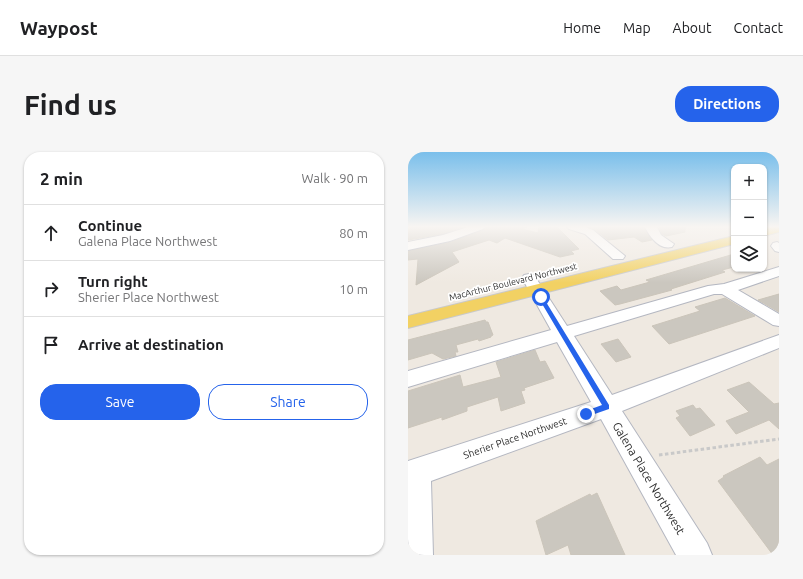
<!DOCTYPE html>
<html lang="en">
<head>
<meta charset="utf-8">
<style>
  :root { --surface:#fff; --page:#f6f6f6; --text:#202124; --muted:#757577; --line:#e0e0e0; --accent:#2563eb }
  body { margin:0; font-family:Ubuntu,sans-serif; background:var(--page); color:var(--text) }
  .controls { position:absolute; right:12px; top:12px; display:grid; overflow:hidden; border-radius:8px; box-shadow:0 1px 3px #0004 }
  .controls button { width:36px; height:36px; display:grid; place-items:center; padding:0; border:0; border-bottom:1px solid var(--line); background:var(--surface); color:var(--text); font:20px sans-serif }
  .stop { position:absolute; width:12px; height:12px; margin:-9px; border:3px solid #2563eb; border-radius:50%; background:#fff }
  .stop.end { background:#2563eb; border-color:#fff; box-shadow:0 1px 4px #0008 }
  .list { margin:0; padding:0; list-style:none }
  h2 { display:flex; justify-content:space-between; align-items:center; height:52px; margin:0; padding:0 16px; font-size:17px }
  h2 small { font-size:13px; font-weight:400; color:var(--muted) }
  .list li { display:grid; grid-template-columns:26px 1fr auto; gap:12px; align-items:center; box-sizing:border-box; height:56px; padding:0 16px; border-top:1px solid var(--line) }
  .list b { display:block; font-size:15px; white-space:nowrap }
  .list p { margin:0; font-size:13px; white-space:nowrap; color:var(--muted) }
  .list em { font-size:13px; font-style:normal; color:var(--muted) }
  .actions { display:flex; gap:8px; padding:12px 16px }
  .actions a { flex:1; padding:9px 0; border:1px solid var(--accent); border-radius:16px; text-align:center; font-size:14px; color:var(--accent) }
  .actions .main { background:var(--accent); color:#fff }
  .icon { flex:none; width:22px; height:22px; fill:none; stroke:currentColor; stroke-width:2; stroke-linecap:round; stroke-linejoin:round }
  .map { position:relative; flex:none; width:371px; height:403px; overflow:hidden; border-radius:16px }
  header { display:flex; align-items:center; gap:24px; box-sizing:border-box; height:56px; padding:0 20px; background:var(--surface); border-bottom:1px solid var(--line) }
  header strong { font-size:19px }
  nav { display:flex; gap:22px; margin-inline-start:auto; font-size:14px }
  .intro { display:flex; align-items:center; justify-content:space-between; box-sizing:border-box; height:96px; padding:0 24px }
  h1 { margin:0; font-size:28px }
  .button { padding:10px 18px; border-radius:16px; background:var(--accent); color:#fff; font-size:14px; font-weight:700 }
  main { display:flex; gap:24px; padding:0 24px }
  aside { flex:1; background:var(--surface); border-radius:16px; box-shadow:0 1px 3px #0004 }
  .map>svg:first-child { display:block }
  .building { fill:#cbc7bf; stroke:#cbc5ba }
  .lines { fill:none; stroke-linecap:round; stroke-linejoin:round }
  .minor-casing { stroke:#b4b7c1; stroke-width:2 }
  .major-casing { stroke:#c9c9c9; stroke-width:2 }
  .path { stroke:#c9c9c9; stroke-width:3; stroke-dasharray:3.5 2.5; stroke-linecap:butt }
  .minor { fill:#fff; fill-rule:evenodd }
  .major { fill:#f2d163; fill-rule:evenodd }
  .route { fill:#2563eb }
  .labels { text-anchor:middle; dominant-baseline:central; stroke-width:3.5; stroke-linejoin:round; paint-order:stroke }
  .far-street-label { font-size:9px; fill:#2e2e2e; stroke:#fff }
  .street-label { font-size:10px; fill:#2e2e2e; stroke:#fff }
  .near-street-label { font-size:12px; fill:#2e2e2e; stroke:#fff }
</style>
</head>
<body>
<header>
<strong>Waypost</strong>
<nav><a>Home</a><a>Map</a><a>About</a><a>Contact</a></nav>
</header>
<div class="intro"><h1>Find us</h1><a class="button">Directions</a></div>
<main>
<aside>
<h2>2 min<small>Walk · 90 m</small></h2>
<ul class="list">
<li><svg class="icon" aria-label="ahead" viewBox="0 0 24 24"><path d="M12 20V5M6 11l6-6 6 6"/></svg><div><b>Continue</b><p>Galena Place Northwest</p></div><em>80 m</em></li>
<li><svg class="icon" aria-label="right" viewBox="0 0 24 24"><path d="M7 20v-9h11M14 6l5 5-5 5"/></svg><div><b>Turn right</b><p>Sherier Place Northwest</p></div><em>10 m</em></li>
<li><svg class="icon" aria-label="arrive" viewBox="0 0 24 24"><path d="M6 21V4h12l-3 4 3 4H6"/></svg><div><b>Arrive at destination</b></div></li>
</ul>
<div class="actions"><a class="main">Save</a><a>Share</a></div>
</aside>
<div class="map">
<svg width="371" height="403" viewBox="0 0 371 403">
  <rect width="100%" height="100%" fill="#efe9e1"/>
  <g class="building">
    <polygon points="1,75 55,75 35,82 0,88"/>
    <polygon points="78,75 119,75 114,77 130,81 131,75 149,75 171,97 163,99 166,102 152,105 97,86 89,91 81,88 44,100 51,110 8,133 10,107 0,108 0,99 43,90 76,78"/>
    <polygon points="181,75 236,75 244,88 234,90 226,85 200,88 186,77"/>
    <polygon points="251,75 277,75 277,80 258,84 254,82"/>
    <polygon points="326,102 326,115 314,118 317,120 263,137 264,138 212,152 207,153 192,139 209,134 213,138 242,130 238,128"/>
    <polygon points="371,142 371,160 350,148"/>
    <polygon points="317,146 347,164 261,192 244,174 292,159 287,155"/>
    <polygon points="77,168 78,170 80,170 85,183 83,184 83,185 71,189 70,187 48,193 50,200 47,200 48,204 35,207 24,201 0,208 0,188"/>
    <polygon points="210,187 223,205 208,210 193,192"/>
    <polygon points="127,198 132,210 137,209 146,226 116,236 117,238 113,239 117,251 93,259 90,245 59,255 59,259 34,268 34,265 0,276 0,239 52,223 55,235 93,225 88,210"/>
    <polygon points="341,230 366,252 371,251 371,277 361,268 328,282 318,269 341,260 319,238"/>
    <polygon points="285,253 288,257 292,256 307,273 282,284 268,266 272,264 268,259"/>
    <polygon points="352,305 359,313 371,307 371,403 365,403 310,329 316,325 315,324"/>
    <polygon points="189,341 217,403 163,403 160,393 138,403 128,369 182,342 183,344"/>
  </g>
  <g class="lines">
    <defs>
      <g id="minor">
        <polygon points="60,75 77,75 75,77 42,89 0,98 0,90 35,83"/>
        <polygon points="159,75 177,75 185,78 217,104 215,107 205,107 177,82 161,77"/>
        <path d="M237,75H249L253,83L266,92L264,95C251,98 242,85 237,75Z"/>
        <polygon points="369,90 371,91 371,100 367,99 363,94 365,91"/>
        <polygon points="371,115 371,124 330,138 371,162 371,174 365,173 314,142 306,142 166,184 204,243 371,183 371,196 214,259 299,391 304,403 268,403 193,267 23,329 25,403 0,403 0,309 183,250 149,190 0,235 0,219 143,178 114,126 116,123 121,122 126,123 159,174 300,134 316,132"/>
      </g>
      <g id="major">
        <polygon points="361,75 371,75 371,80 356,84 356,76"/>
        <polygon points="326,84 326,92 0,176 0,164"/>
      </g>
    </defs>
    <use href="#minor" class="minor-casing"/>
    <use href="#major" class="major-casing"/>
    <polyline class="path" points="251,303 371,287"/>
    <use href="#minor" class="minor"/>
    <use href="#major" class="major"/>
  </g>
  <linearGradient id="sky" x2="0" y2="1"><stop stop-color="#7abfeb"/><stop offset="0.57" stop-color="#f8f5f2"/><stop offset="1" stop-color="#f8f5f2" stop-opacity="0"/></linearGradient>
  <rect width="371" height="131" fill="url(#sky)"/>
  <polygon class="route" points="133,143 135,145 201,253 201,257 178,265 175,264 175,260 194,253 130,145"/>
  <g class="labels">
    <g class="far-street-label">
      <text transform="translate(105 130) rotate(-14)">MacArthur Boulevard Northwest</text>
    </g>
    <g class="street-label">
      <text transform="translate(107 286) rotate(-19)">Sherier Place Northwest</text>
    </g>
    <g class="near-street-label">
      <text transform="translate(241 326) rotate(59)">Galena Place Northwest</text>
    </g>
  </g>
</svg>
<div class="controls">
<button>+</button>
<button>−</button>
<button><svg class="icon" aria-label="layers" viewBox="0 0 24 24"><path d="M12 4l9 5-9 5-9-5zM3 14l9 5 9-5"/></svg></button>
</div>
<div class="stop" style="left:133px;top:145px"></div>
<div class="stop end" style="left:178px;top:262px"></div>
</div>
</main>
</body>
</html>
